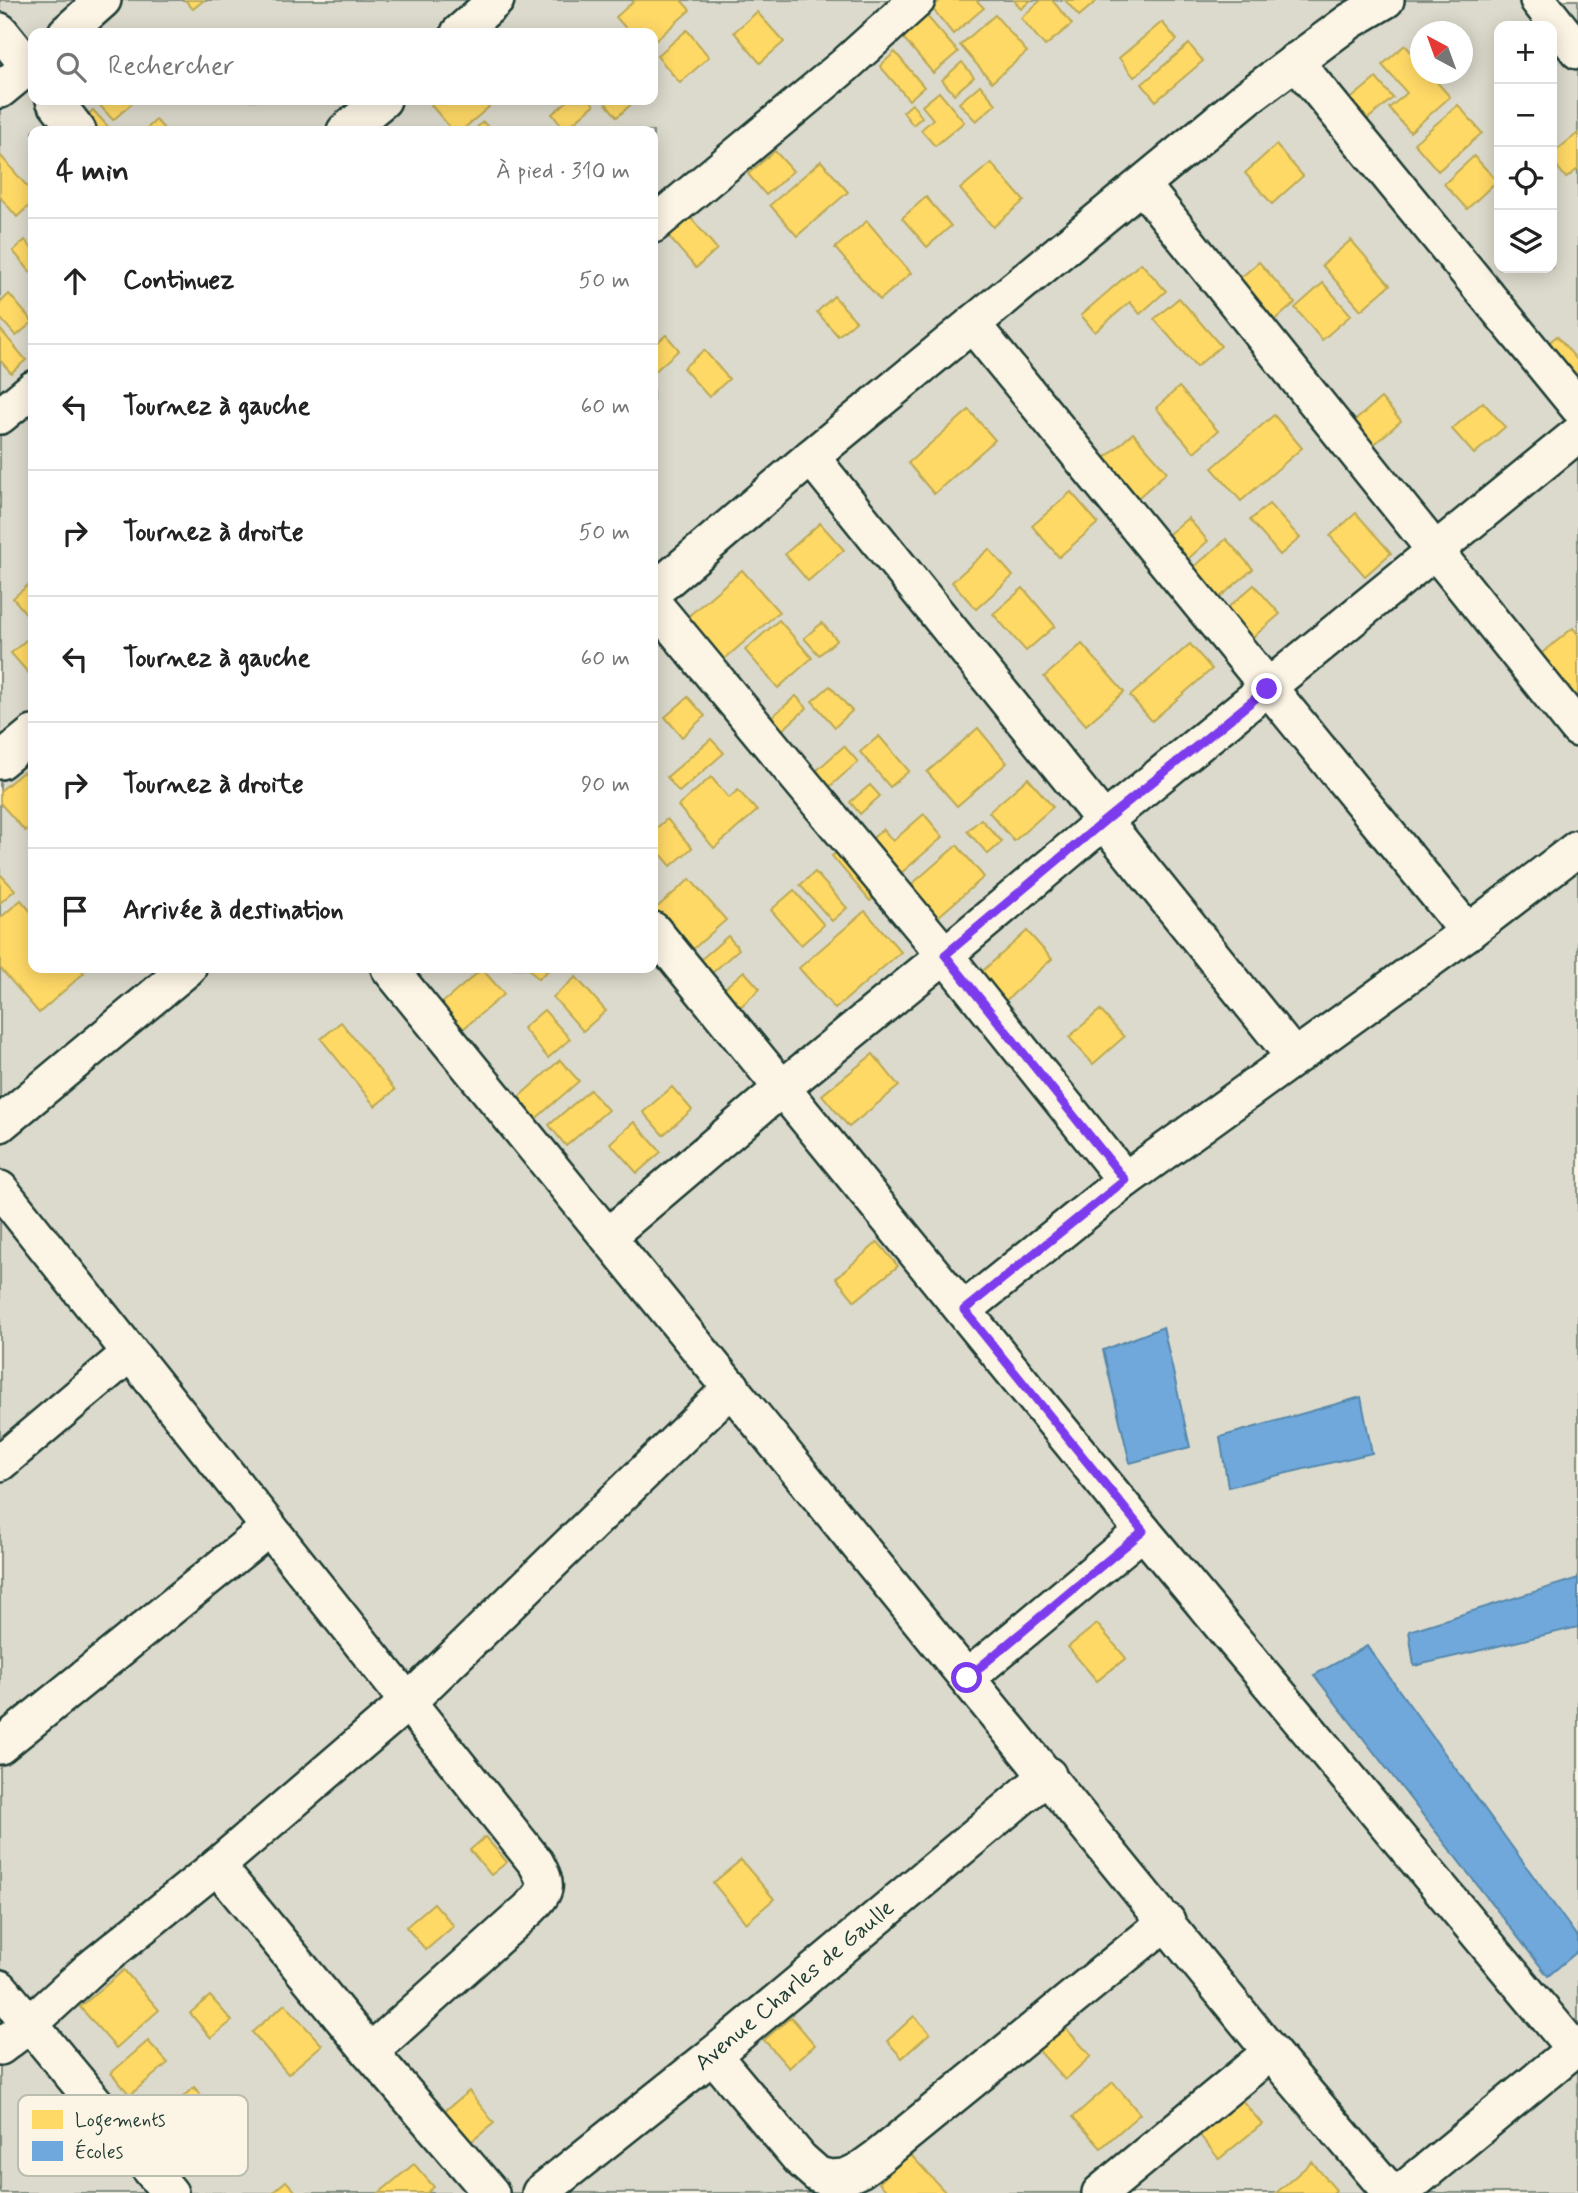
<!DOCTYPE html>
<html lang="fr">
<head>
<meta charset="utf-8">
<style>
  :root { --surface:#fff; --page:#f2f2f2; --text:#222; --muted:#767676; --line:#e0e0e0 }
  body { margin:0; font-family:Mynerve,sans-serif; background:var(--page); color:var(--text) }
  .controls { position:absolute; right:21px; top:21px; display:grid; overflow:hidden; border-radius:14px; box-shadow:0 4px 18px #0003 }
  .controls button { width:63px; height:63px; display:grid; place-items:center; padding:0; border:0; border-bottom:2px solid var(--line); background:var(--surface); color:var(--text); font:35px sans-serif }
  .compass { position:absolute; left:1410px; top:21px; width:63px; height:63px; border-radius:50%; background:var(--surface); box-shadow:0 4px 18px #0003; rotate:319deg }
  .stop { position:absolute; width:21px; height:21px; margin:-16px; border:5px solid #7c3aed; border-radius:50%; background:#fff }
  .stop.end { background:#7c3aed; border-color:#fff; box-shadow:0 2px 7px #0008 }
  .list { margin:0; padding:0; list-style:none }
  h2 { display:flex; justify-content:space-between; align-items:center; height:91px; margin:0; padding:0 28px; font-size:30px }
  h2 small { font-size:23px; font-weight:400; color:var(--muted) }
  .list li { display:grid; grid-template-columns:46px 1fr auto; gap:21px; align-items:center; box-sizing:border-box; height:126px; padding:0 28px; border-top:2px solid var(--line) }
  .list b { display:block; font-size:26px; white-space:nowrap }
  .list em { font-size:23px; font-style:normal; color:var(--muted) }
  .icon { flex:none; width:38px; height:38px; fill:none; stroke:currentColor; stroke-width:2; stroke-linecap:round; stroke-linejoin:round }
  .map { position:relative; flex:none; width:1578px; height:2193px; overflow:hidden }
  .search { position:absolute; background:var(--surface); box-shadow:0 4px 18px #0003; left:28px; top:28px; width:630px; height:77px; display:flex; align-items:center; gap:18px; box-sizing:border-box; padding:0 24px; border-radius:14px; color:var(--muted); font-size:26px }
  .panel { position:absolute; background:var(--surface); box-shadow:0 4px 18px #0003; left:28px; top:126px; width:630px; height:847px; border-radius:14px }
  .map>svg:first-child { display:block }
  .green { fill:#dcdacc; stroke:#7e8c80; stroke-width:2; fill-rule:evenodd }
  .homes { fill:#ffd966; stroke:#bcaa57; stroke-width:2 }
  .schools { fill:#6fa8dc; stroke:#5788aa; stroke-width:2 }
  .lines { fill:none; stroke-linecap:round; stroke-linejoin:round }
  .minor-casing { stroke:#1f3d34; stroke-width:40 }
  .minor { stroke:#fcf5e5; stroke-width:35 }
  .route { stroke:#7c3aed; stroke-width:9 }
  .labels { text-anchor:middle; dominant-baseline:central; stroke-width:7; stroke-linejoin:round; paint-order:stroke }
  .street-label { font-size:23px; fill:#1f3d34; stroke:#fcf5e5 }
  .key { fill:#fcf5e5; stroke:#babeb0; stroke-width:2 }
  .key-label { font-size:19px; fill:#1f3d34 }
</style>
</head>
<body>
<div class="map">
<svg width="1578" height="2193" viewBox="0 0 1578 2193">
  <rect width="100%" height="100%" fill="#fcf5e5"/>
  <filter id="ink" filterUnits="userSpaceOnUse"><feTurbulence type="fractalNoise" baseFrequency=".0143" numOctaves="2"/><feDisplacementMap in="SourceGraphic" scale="14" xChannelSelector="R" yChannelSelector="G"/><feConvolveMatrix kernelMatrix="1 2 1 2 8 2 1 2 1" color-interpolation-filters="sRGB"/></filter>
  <g filter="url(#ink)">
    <path class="green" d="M0,0H1578V2193H0ZM1499,26H1552V268H1499ZM1420,32H1462V74H1420ZM33,33H653V100H33ZM33,131H653V968H33Z"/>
    <g class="homes">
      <polygon points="185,0 204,0 193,9"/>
      <polygon points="635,0 681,0 690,10 653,43 653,33 630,33 616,17"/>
      <polygon points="941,0 976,0 984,8 953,34 932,8"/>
      <polygon points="1014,0 1031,0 1021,9"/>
      <polygon points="1041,0 1052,0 1072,24 1045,46 1021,18"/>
      <polygon points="1065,0 1098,0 1079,16"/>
      <polygon points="757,12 784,42 760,63 734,32"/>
      <polygon points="925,14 958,52 933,73 901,35"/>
      <polygon points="995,15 1027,52 992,82 960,45"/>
      <polygon points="1162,22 1177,40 1134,77 1119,58"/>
      <polygon points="687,30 709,57 680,83 657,56"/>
      <polygon points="1189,44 1203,61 1156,101 1142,84"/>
      <polygon points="1405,45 1420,62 1420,74 1430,74 1450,97 1410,132 1389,108 1407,93 1382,65"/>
      <polygon points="895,52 924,87 909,100 880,66"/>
      <polygon points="962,62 974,77 954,94 942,80"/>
      <polygon points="1376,78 1393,98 1358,127 1341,107"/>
      <polygon points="980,85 996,104 976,121 959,103"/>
      <polygon points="939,92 964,122 935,146 921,130 933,119 922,106"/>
      <polygon points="95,100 136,100 113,120"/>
      <polygon points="437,100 483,100 489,107 461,131 453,131 431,105"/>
      <polygon points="569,100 590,100 594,105 565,130 552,114"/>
      <polygon points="603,100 636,100 617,117"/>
      <polygon points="912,104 922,117 913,125 903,112"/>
      <polygon points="1458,105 1482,133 1438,171 1414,143"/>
      <polygon points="93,110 112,131 90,131 81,121"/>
      <polygon points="156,120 166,131 144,131"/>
      <polygon points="483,122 492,131 473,131"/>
      <polygon points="1578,133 1578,169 1566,178 1552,160 1552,154"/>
      <polygon points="1276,145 1303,176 1272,204 1245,173"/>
      <polygon points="775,151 793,171 766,195 748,174"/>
      <polygon points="0,155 33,193 33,202 17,217 0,197"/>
      <polygon points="1474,156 1497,181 1467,209 1444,184"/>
      <polygon points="821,161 848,192 797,236 770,205"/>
      <polygon points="991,163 1024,201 993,227 960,189"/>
      <polygon points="926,197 951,226 927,247 902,218"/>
      <polygon points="690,217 717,249 696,268 668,236"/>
      <polygon points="867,221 911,273 880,300 835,248"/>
      <polygon points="25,240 33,250 33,275 13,251"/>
      <polygon points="1351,240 1390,285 1361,310 1322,265"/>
      <polygon points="1259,262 1295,303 1268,326 1232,285"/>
      <polygon points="1141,263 1166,291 1140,314 1130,302 1095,332 1081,315"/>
      <polygon points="1323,283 1351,315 1322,340 1295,308"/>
      <polygon points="9,294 33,322 16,336 0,318 0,303"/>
      <polygon points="834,296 856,321 838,336 817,312"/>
      <polygon points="1179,298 1221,346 1196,367 1154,319"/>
      <polygon points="0,329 26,360 11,373 0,360"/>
      <polygon points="666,335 679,350 653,373 653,346"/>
      <polygon points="1557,336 1578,361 1578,397 1540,350"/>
      <polygon points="704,350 729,379 709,397 683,368"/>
      <polygon points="1179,387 1218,431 1194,452 1156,408"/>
      <polygon points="1381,398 1401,421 1371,447 1351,424"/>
      <polygon points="1483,402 1505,427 1474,454 1452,429"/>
      <polygon points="969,410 995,440 934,494 908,463"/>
      <polygon points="1274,415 1302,448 1241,501 1212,468"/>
      <polygon points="1133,433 1167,472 1131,504 1097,465"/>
      <polygon points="1071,492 1098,523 1059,557 1032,526"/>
      <polygon points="1269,504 1300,538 1280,555 1250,520"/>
      <polygon points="1356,513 1391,553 1365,576 1330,536"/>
      <polygon points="1188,518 1208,541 1179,567 1158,543"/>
      <polygon points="820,523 844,550 808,581 785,554"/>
      <polygon points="1226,539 1253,569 1212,604 1186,574"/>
      <polygon points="989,549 1013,576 976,609 952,582"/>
      <polygon points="742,570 779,612 715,667 678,625"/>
      <polygon points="33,581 33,622 13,598"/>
      <polygon points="1254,585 1280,614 1243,646 1217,617"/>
      <polygon points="1023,588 1055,626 1026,651 993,614"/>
      <polygon points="779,620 812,658 778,688 745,650"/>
      <polygon points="822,623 837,640 819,655 804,638"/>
      <polygon points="1573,628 1578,634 1578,708 1537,657"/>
      <polygon points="33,634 33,675 31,676 11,653"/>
      <polygon points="1082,644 1124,692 1086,725 1044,677"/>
      <polygon points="1190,644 1212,669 1152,721 1130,696"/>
      <polygon points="830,686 852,711 835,727 812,701"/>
      <polygon points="796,696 807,708 777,735 766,722"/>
      <polygon points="688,697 705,716 682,737 665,717"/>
      <polygon points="978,728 1007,763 957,806 927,772"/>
      <polygon points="879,736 909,771 890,787 860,752"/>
      <polygon points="711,739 724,753 679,792 667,777"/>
      <polygon points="844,746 858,762 820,795 806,780"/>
      <polygon points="23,772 33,784 33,824 25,831 0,803 0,791"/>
      <polygon points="711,777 729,798 738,790 757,811 714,848 678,806"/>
      <polygon points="1028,778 1053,807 1014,841 989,812"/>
      <polygon points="870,785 880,796 860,814 850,802"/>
      <polygon points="924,814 943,837 893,880 864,846 883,829 893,841"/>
      <polygon points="667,819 692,848 671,866 653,845 653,831"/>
      <polygon points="981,819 1002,842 988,854 967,831"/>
      <polygon points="957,845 984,877 932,922 904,891"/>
      <polygon points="843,847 881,891 870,901 832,856"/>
      <polygon points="815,872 847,908 832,921 800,885"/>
      <polygon points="0,874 15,890 0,903"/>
      <polygon points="690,879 726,920 691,951 655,909"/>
      <polygon points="794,890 824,925 801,945 771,910"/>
      <polygon points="21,900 33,914 33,968 80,968 84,973 39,1013 0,968 0,918"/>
      <polygon points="865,911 901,952 835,1009 799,968"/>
      <polygon points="1027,931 1052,959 1002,1004 977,976"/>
      <polygon points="728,936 739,949 702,982 690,969"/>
      <polygon points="528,968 551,968 538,979"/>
      <polygon points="482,969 504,994 463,1029 441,1004"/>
      <polygon points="744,971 760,989 736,1011 720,992"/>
      <polygon points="576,977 606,1011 583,1031 553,997"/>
      <polygon points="544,1010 570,1039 548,1058 523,1028"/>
      <polygon points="1100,1010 1124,1037 1093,1064 1069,1037"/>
      <polygon points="341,1022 395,1090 375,1106 321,1039"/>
      <polygon points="873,1054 899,1086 849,1127 822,1095"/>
      <polygon points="560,1060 579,1081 532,1122 514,1101"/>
      <polygon points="672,1087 692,1110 663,1135 643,1112"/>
      <polygon points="590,1090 608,1110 566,1146 549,1125"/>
      <polygon points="634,1122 661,1152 637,1173 610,1143"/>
      <polygon points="878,1242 898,1266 855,1301 836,1278"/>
      <polygon points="1097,1624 1126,1658 1097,1681 1068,1647"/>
      <polygon points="485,1837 507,1862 491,1875 470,1850"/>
      <polygon points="741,1860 774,1899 746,1923 713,1883"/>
      <polygon points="434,1903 454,1926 426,1950 406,1927"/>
      <polygon points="124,1970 159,2010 116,2048 80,2007"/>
      <polygon points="210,1996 232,2021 211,2038 190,2013"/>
      <polygon points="285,2004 322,2045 288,2074 252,2032"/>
      <polygon points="914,2016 930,2033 902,2058 887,2041"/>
      <polygon points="791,2017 815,2045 789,2068 764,2040"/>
      <polygon points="1060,2022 1091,2056 1065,2080 1034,2045"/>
      <polygon points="148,2041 168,2063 130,2095 111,2073"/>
      <polygon points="1113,2082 1140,2114 1101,2148 1073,2117"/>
      <polygon points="194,2087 229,2127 191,2160 156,2120"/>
      <polygon points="469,2091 494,2123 467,2145 441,2114"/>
      <polygon points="1241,2099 1262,2124 1219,2159 1199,2134"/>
      <polygon points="910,2154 946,2193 889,2193 879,2183"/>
      <polygon points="1312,2162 1336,2190 1333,2193 1276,2193"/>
      <polygon points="414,2164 434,2187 427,2193 379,2193"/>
      <polygon points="286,2181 297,2193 272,2193"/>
    </g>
    <g class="schools">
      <polygon points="1163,1327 1190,1447 1130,1463 1103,1350"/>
      <polygon points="1361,1397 1372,1453 1228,1487 1220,1437"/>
      <polygon points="1578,1578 1578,1627 1414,1666 1409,1631"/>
      <polygon points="1367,1646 1578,1938 1578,1951 1548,1976 1314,1675"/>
    </g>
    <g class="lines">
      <defs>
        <g id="minor">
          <polyline points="1538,0 1578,51"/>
          <polyline points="0,31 33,72"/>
          <polyline points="66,33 103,0"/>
          <polyline points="459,33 496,0"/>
          <polyline points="1295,61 1578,407"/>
          <polyline points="0,90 33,63"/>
          <polyline points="54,100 78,131"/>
          <polyline points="345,131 383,100"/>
          <polyline points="1142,185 1578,729"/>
          <polyline points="653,225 844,66 917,0"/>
          <polyline points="972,324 1468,932"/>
          <polyline points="0,416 33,389"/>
          <polyline points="811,457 1294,1057"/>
          <polyline points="653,592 811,457 1249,96 1350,21 1386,0"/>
          <polyline points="653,603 945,955 1125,1180"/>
          <polyline points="0,761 33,734"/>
          <polyline points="653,930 1143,1531 1574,2049"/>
          <polyline points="389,968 1271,2052 1391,2193"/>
          <polyline points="0,1124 188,968"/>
          <path d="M0,1189L536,1863C549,1887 547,1890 529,1909L370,2052"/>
          <polyline points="608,1236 782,1088 945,955 1103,822 1578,434"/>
          <polyline points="964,1310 1125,1180 1468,932 1578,848"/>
          <polyline points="0,1463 130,1353"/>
          <polyline points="967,1678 1143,1531"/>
          <polyline points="0,1746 269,1528"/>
          <polyline points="217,1866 370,2052 491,2193"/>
          <polyline points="0,1988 170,2193"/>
          <polyline points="0,2047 29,2025 90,1969 217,1866 409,1701 732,1387"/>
          <polyline points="713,2055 800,2159 818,2175 831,2178 845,2177 860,2170 878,2157 1167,1921"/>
          <polyline points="540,2193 713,2055 1048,1775"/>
          <polyline points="1100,2193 1271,2052"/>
          <polyline points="1400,2193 1578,2046"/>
        </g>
      </defs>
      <use href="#minor" class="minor-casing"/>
      <use href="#minor" class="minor"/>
    </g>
  </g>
  <g class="lines" filter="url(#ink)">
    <polyline class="route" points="967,1678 1143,1531 964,1310 1125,1180 945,955 1103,822 1267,689"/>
  </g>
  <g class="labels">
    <g class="street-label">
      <text transform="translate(795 1986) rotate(-40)">Avenue Charles de Gaulle</text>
    </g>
  </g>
  <rect x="18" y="2095" width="230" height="81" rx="10" class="key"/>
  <rect x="32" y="2110" width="31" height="19" fill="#ffd966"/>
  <rect x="32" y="2141" width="31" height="20" fill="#6fa8dc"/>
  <g class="key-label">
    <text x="75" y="2126">Logements</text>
    <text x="75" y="2158">Écoles</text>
  </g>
</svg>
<div class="controls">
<button>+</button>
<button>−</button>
<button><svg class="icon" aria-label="locate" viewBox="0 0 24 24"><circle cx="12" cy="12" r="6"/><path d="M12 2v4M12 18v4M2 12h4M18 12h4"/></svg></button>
<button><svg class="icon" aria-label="layers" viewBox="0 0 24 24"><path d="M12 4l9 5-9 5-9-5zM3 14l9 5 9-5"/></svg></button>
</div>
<svg class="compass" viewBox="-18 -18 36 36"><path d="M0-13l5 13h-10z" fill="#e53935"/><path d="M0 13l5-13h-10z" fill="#767676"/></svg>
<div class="stop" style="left:967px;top:1678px"></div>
<div class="stop end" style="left:1267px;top:689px"></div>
<div class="search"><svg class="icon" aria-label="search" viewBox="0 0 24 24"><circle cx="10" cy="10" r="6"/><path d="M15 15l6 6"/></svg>Rechercher</div>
<section class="panel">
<h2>4 min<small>À pied · 310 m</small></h2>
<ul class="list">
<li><svg class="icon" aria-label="ahead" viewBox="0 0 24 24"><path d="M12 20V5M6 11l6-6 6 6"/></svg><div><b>Continuez</b></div><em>50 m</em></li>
<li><svg class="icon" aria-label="left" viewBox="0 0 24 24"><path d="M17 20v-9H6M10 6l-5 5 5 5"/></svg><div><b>Tournez à gauche</b></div><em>60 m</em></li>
<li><svg class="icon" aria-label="right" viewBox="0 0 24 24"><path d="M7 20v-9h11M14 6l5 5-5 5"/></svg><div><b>Tournez à droite</b></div><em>50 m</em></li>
<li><svg class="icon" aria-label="left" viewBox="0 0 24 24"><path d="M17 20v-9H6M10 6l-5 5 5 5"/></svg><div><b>Tournez à gauche</b></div><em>60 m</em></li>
<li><svg class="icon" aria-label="right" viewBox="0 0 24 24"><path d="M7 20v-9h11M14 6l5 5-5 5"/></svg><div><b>Tournez à droite</b></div><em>90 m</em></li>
<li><svg class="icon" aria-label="arrive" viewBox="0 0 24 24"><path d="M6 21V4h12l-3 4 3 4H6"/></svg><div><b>Arrivée à destination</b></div></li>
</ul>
</section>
</div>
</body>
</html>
